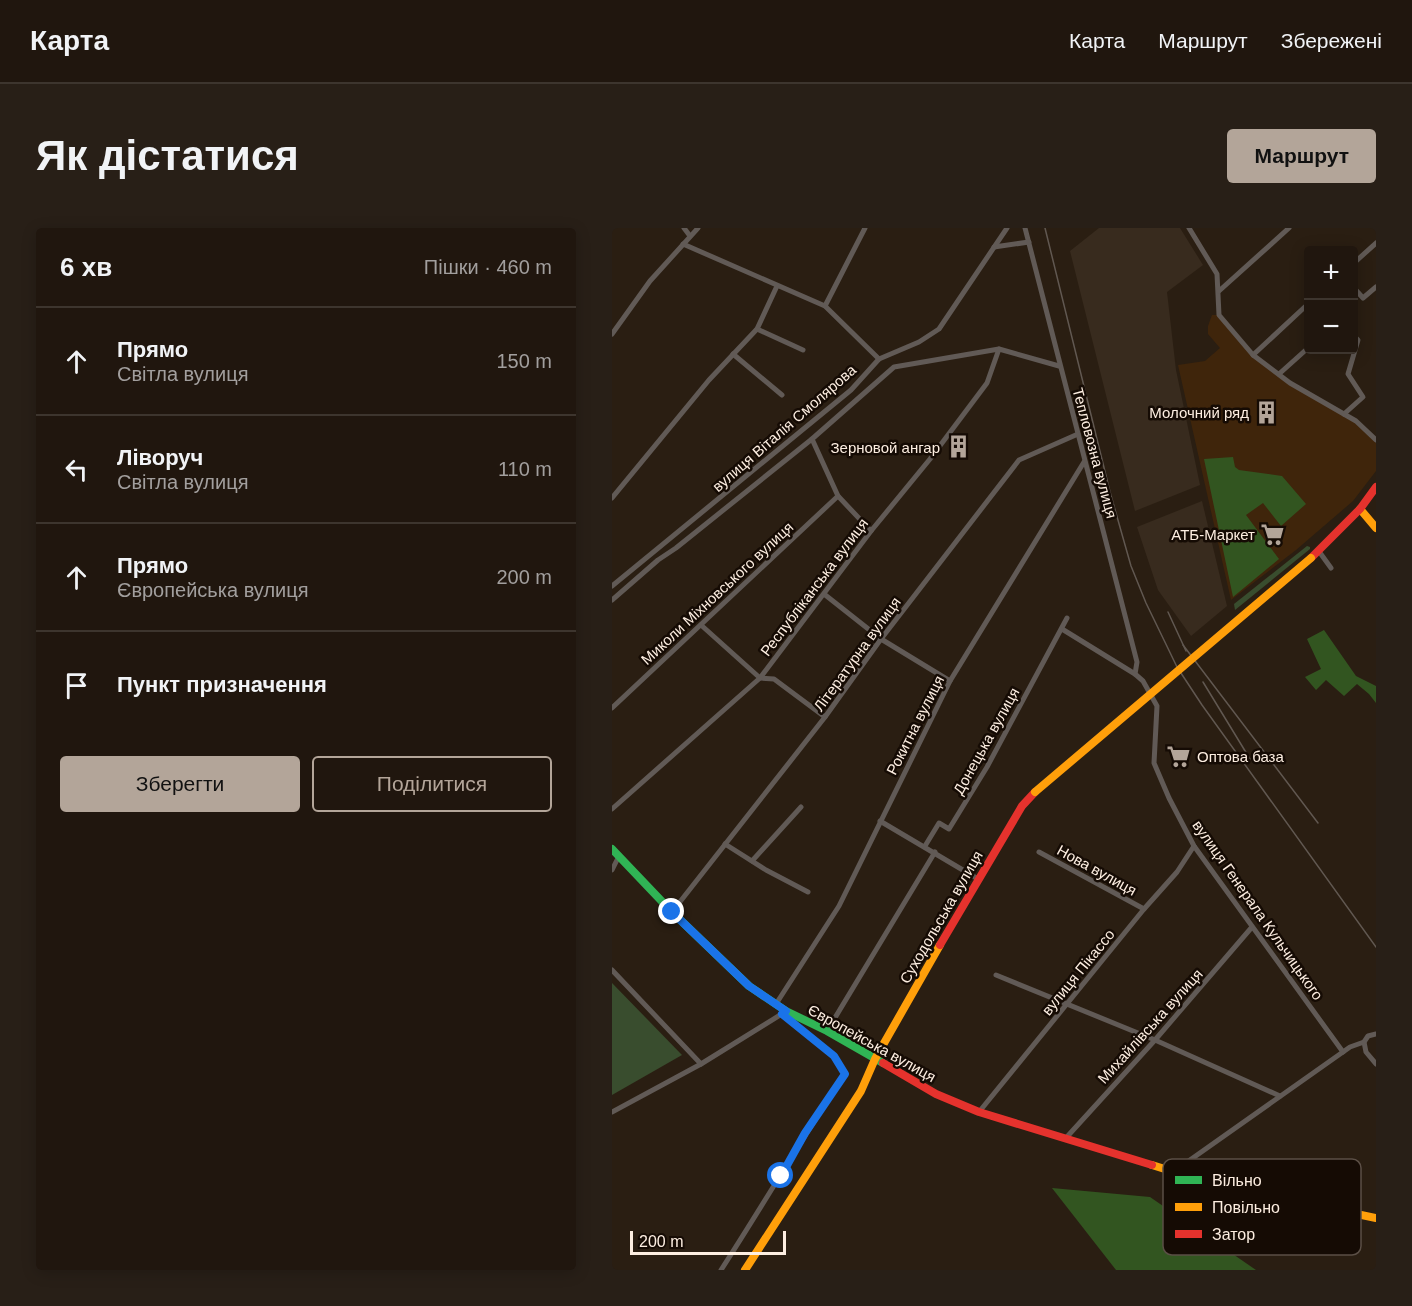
<!DOCTYPE html>
<html lang="uk">
<head>
<meta charset="utf-8">
<style>
  :root { --surface:#20160e; --page:#281f17; --text:#f1f3f6; --muted:#a29f9e; --line:#3d352e; --accent:#b3a599 }
  body { margin:0; font-family:Helvetica,sans-serif; background:var(--page); color:var(--text) }
  .controls { position:absolute; right:18px; top:18px; display:grid; overflow:hidden; border-radius:6px; box-shadow:0 3px 15px #0003 }
  .controls button { width:54px; height:54px; display:grid; place-items:center; padding:0; border:0; border-bottom:2px solid var(--line); background:var(--surface); color:var(--text); font:30px sans-serif }
  .scale { position:absolute; left:18px; bottom:15px; width:156px; box-sizing:border-box; padding-left:6px; border:3px solid #fdeee1; border-top:0; font-size:16px; line-height:21px; white-space:nowrap; color:#fdeee1; -webkit-text-stroke:4px #150b04; paint-order:stroke }
  .stop { position:absolute; width:18px; height:18px; margin:-14px; border:4px solid #1a73e8; border-radius:50%; background:#fff }
  .stop.end { background:#1a73e8; border-color:#fff; box-shadow:0 2px 6px #0008 }
  .list { margin:0; padding:0; list-style:none }
  h2 { display:flex; justify-content:space-between; align-items:center; height:78px; margin:0; padding:0 24px; font-size:26px }
  h2 small { font-size:20px; font-weight:400; color:var(--muted) }
  .list li { display:grid; grid-template-columns:39px 1fr auto; gap:18px; align-items:center; box-sizing:border-box; height:108px; padding:0 24px; border-top:2px solid var(--line) }
  .list b { display:block; font-size:22px; white-space:nowrap }
  .list p { margin:0; font-size:20px; white-space:nowrap; color:var(--muted) }
  .list em { font-size:20px; font-style:normal; color:var(--muted) }
  .actions { display:flex; gap:12px; padding:18px 24px }
  .actions a { flex:1; padding:14px 0; border:2px solid var(--accent); border-radius:6px; text-align:center; font-size:21px; color:var(--accent) }
  .actions .main { background:var(--accent); color:#111 }
  .icon { flex:none; width:33px; height:33px; fill:none; stroke:currentColor; stroke-width:2; stroke-linecap:round; stroke-linejoin:round }
  .map { position:relative; flex:none; width:764px; height:1042px; overflow:hidden; border-radius:6px }
  header { display:flex; align-items:center; gap:36px; box-sizing:border-box; height:84px; padding:0 30px; background:var(--surface); border-bottom:2px solid var(--line) }
  header strong { font-size:28px }
  nav { display:flex; gap:33px; margin-inline-start:auto; font-size:21px }
  .intro { display:flex; align-items:center; justify-content:space-between; box-sizing:border-box; height:144px; padding:0 36px }
  h1 { margin:0; font-size:42px }
  .button { padding:15px 27px; border-radius:6px; background:var(--accent); color:#111; font-size:21px; font-weight:700 }
  main { display:flex; gap:36px; padding:0 36px }
  aside { flex:1; background:var(--surface); border-radius:6px; box-shadow:0 3px 15px #0003 }
  .map>svg:first-child { display:block }
  .built { fill:#3f250b }
  .industrial { fill:#382b1e }
  .green { fill:#394d2e }
  .forest { fill:#325520 }
  .lines { fill:none; stroke-linecap:round; stroke-linejoin:round }
  .street { stroke:#615a56; stroke-width:5 }
  .fast { stroke:#30b455; stroke-width:8 }
  .slow { stroke:#ff9f0a; stroke-width:8 }
  .jam { stroke:#e5322d; stroke-width:8 }
  .rail { stroke:#615851; stroke-width:1.5 }
  .slow-bridge { stroke:#ff9f0a; stroke-width:8 }
  .route { stroke:#1a73e8; stroke-width:8 }
  .labels { text-anchor:middle; dominant-baseline:central; stroke-width:5; stroke-linejoin:round; paint-order:stroke }
  .poi-label { font-size:15px; fill:#fdeee1; stroke:#150b04; text-anchor:end }
  .street-label { font-size:15px; fill:#fdeee1; stroke:#150b04 }
  .key { fill:#150b04; stroke:#5b4f46; stroke-width:1.5 }
  .key-label { font-size:16px; fill:#fdeee1 }
</style>
</head>
<body>
<header>
<strong>Карта</strong>
<nav><a>Карта</a><a>Маршрут</a><a>Збережені</a></nav>
</header>
<div class="intro"><h1>Як дістатися</h1><a class="button">Маршрут</a></div>
<main>
<aside>
<h2>6 хв<small>Пішки · 460 m</small></h2>
<ul class="list">
<li><svg class="icon" aria-label="ahead" viewBox="0 0 24 24"><path d="M12 20V5M6 11l6-6 6 6"/></svg><div><b>Прямо</b><p>Світла вулиця</p></div><em>150 m</em></li>
<li><svg class="icon" aria-label="left" viewBox="0 0 24 24"><path d="M17 20v-9H6M10 6l-5 5 5 5"/></svg><div><b>Ліворуч</b><p>Світла вулиця</p></div><em>110 m</em></li>
<li><svg class="icon" aria-label="ahead" viewBox="0 0 24 24"><path d="M12 20V5M6 11l6-6 6 6"/></svg><div><b>Прямо</b><p>Європейська вулиця</p></div><em>200 m</em></li>
<li><svg class="icon" aria-label="arrive" viewBox="0 0 24 24"><path d="M6 21V4h12l-3 4 3 4H6"/></svg><div><b>Пункт призначення</b></div></li>
</ul>
<div class="actions"><a class="main">Зберегти</a><a>Поділитися</a></div>
</aside>
<div class="map">
<svg width="764" height="1042" viewBox="0 0 764 1042">
  <rect width="100%" height="100%" fill="#2a1e12"/>
  <polygon class="built" points="600,87 605,87 640,128 742,194 764,215 764,243 741,273 684,322 619,372 566,137 593,133 608,120 596,106 596,98"/>
  <g class="industrial">
    <polygon points="487,0 568,0 591,37 555,64 564,142 588,257 523,283 458,23"/>
    <polygon points="590,273 615,378 579,408 546,362 525,299"/>
  </g>
  <g class="green">
    <polygon points="695,318 698,319 698,321 623,382 622,376"/>
    <polygon points="0,755 70,827 0,867"/>
  </g>
  <g class="forest">
    <polygon points="621,229 623,239 627,242 670,248 694,276 669,298 651,275 634,287 667,331 621,369 592,231"/>
    <polygon points="712,402 744,448 764,458 764,475 757,466 745,456 732,468 714,452 704,462 693,449 709,441 695,411"/>
    <polygon points="440,960 538,969 644,1042 504,1042"/>
  </g>
  <g class="lines">
    <g class="street">
      <polyline points="72,0 78,8"/>
      <polyline points="413,0 525,434 523,446 531,453 545,478 542,535 557,570 582,618 731,824"/>
      <polyline points="577,0 605,46 607,87 641,127 678,155 744,193 764,212"/>
      <polyline points="71,16 213,78 267,131"/>
      <polyline points="382,19 417,14"/>
      <polyline points="742,35 764,15"/>
      <polyline points="742,60 751,70 764,59"/>
      <polyline points="607,63 677,0"/>
      <polyline points="213,78 253,0"/>
      <polyline points="145,101 191,122"/>
      <polyline points="0,106 38,53 86,0"/>
      <polyline points="121,126 170,167"/>
      <polyline points="641,127 696,76"/>
      <polyline points="667,146 696,120"/>
      <polyline points="732,186 751,169 736,146 746,112 742,108"/>
      <polyline points="200,211 226,268 259,303"/>
      <polyline points="0,270 97,152 145,101 165,58"/>
      <polyline points="706,322 719,340"/>
      <polyline points="0,358 239,162 267,131 307,114 327,101 395,0"/>
      <polyline points="212,366 269,411 338,453"/>
      <polyline points="0,372 46,332 64,320 200,211 282,139 387,121 447,138"/>
      <polyline points="89,397 148,450 162,451 213,489"/>
      <polyline points="450,401 523,446"/>
      <polyline points="0,480 226,268"/>
      <polyline points="0,581 148,450 259,303 318,231 375,155 387,121"/>
      <polyline points="268,593 366,651"/>
      <polyline points="113,616 154,642 196,664"/>
      <polyline points="313,618 327,595 337,601 375,539 455,390"/>
      <polyline points="427,624 532,681"/>
      <polyline points="140,633 189,579"/>
      <polyline points="0,642 7,628"/>
      <polyline points="60,684 213,489 269,411 407,232 466,206"/>
      <polyline points="0,742 89,836"/>
      <polyline points="384,747 543,812 668,868"/>
      <polyline points="164,776 227,678 338,453 472,234"/>
      <polyline points="215,803 323,624"/>
      <polyline points="764,806 756,808 752,814 754,824 764,836"/>
      <polyline points="0,884 89,836 173,784"/>
      <polyline points="367,884 532,681 565,644 582,618"/>
      <polyline points="453,911 543,812 640,699"/>
      <polyline points="561,944 738,819 752,814"/>
      <path d="M109,1042C151,977 190,910 233,846L222,828L170,786"/>
    </g>
    <polyline class="fast" points="0,621 60,684 137,758 174,783 215,803 271,835"/>
    <g class="slow">
      <polyline points="748,281 764,300"/>
      <polyline points="540,937 594,954 764,990"/>
      <polyline points="133,1042 249,863 263,831 328,717"/>
    </g>
    <g class="jam">
      <polyline points="699,330 748,281 764,259"/>
      <polyline points="328,717 410,578 423,564"/>
      <polyline points="271,835 324,866 367,884 540,937"/>
    </g>
    <g class="rail">
      <polyline points="433,0 498,264 519,338 534,375 565,439 590,477 764,719"/>
      <polyline points="556,384 574,423"/>
      <polyline points="571,417 706,595"/>
      <polyline points="591,454 638,531"/>
    </g>
    <polyline class="slow-bridge" points="423,564 699,330"/>
  </g>
  <g class="lines">
    <polyline class="route" points="60,684 137,758 174,783 170,786 222,828 233,846 193,905 169,948"/>
  </g>
  <defs>
    <symbol id="building-bare" viewBox="-9 -9 18 18"><path d="M-4-6H4V6H1V3H-1V6H-4ZM-2.5-4.3h1.7v1.8h-1.7ZM.8-4.3h1.7v1.8H.8ZM-2.5-1h1.7V.8h-1.7ZM.8-1h1.7V.8H.8Z" fill="#b3a599" stroke="#150b04" stroke-width="2.5" paint-order="stroke"/></symbol>
    <symbol id="supermarket-bare" viewBox="-9 -9 18 18"><path d="M-6-5.5h2.5l.6 2H6L4.5 2H-2.5L-4.4-4H-6ZM-1.5 3.2a1.3 1.3 0 1 0 .1 0ZM3 3.2a1.3 1.3 0 1 0 .1 0Z" fill="#b3a599" stroke="#150b04" stroke-width="2.5" paint-order="stroke"/></symbol>
  </defs>
  <g fill-rule="evenodd">
    <use href="#building-bare" x="638" y="168" width="33" height="33"/>
    <use href="#building-bare" x="330" y="202" width="33" height="33"/>
    <use href="#supermarket-bare" x="644" y="290" width="33" height="33"/>
    <use href="#supermarket-bare" x="550" y="512" width="33" height="33"/>
  </g>
  <g class="labels">
    <g class="poi-label">
      <text x="637" y="184">Молочний ряд</text>
      <text x="328" y="219">Зерновой ангар</text>
      <text x="643" y="306">АТБ-Маркет</text>
      <text x="585" y="528" text-anchor="start">Оптова база</text>
    </g>
    <g class="street-label">
      <text transform="translate(172 200) rotate(-41)">вулиця Віталія Смолярова</text>
      <text transform="translate(483 225) rotate(75)">Тепловозна вулиця</text>
      <text transform="translate(202 359) rotate(-53)">Республіканська вулиця</text>
      <text transform="translate(105 365) rotate(-43)">Миколи Міхновського вулиця</text>
      <text transform="translate(245 426) rotate(-54)">Літературна вулиця</text>
      <text transform="translate(303 497) rotate(-63)">Рокитна вулиця</text>
      <text transform="translate(374 513) rotate(-61)">Донецька вулиця</text>
      <text transform="translate(485 642) rotate(29)">Нова вулиця</text>
      <text transform="translate(646 682) rotate(55)">вулиця Генерала Кульчицького</text>
      <text transform="translate(329 689) rotate(-60)">Суходольська вулиця</text>
      <text transform="translate(466 744) rotate(-51)">вулиця Пікассо</text>
      <text transform="translate(538 798) rotate(-48)">Михайлівська вулиця</text>
      <text transform="translate(260 815) rotate(29)">Європейська вулиця</text>
    </g>
  </g>
  <rect x="551" y="931" width="198" height="96" rx="9" class="key"/>
  <rect x="563" y="948" width="27" height="8" fill="#30b455"/>
  <rect x="563" y="975" width="27" height="8" fill="#ff9f0a"/>
  <rect x="563" y="1002" width="27" height="8" fill="#e5322d"/>
  <g class="key-label">
    <text x="600" y="958">Вільно</text>
    <text x="600" y="985">Повільно</text>
    <text x="600" y="1012">Затор</text>
  </g>
</svg>
<div class="controls">
<button>+</button>
<button>−</button>
</div>
<div class="scale">200 m</div>
<div class="stop" style="left:169px;top:948px"></div>
<div class="stop end" style="left:60px;top:684px"></div>
</div>
</main>
</body>
</html>
